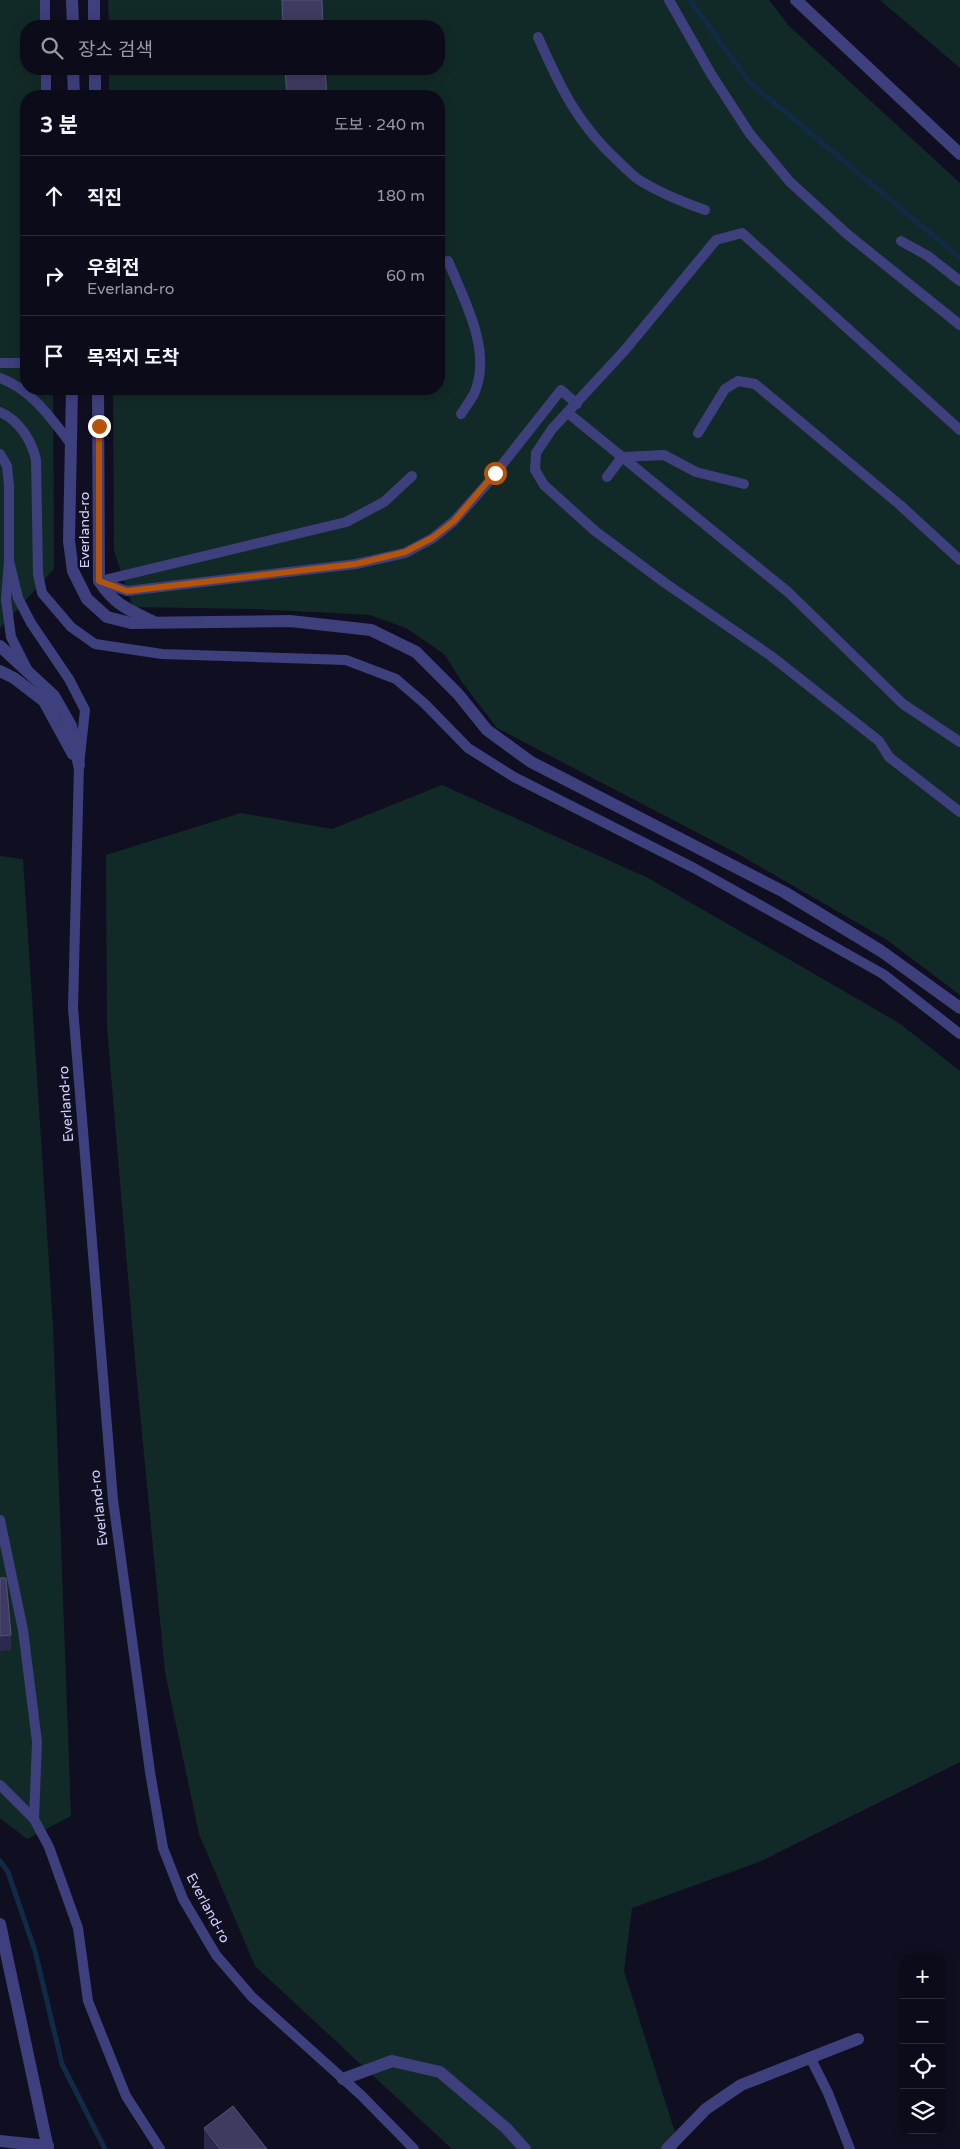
<!DOCTYPE html>
<html lang="ko">
<head>
<meta charset="utf-8">
<style>
  :root { --surface:#0c0b19; --page:#151422; --text:#f1f3f6; --muted:#9a9ba2; --line:#2c2b38 }
  body { margin:0; font-family:"Varela Round","Noto Sans KR",sans-serif; background:var(--page); color:var(--text) }
  .controls { position:absolute; right:15px; bottom:15px; display:grid; overflow:hidden; border-radius:10px; box-shadow:0 2px 12px #0003 }
  .controls button { width:45px; height:45px; display:grid; place-items:center; padding:0; border:0; border-bottom:1px solid var(--line); background:var(--surface); color:var(--text); font:25px sans-serif }
  .stop { position:absolute; width:15px; height:15px; margin:-11px; border:4px solid #b45309; border-radius:50%; background:#fff }
  .stop.end { background:#b45309; border-color:#fff; box-shadow:0 1px 5px #0008 }
  .list { margin:0; padding:0; list-style:none }
  h2 { display:flex; justify-content:space-between; align-items:center; height:65px; margin:0; padding:0 20px; font-size:21px }
  h2 small { font-size:16px; font-weight:400; color:var(--muted) }
  .list li { display:grid; grid-template-columns:32px 1fr auto; gap:15px; align-items:center; box-sizing:border-box; height:80px; padding:0 20px; border-top:1px solid var(--line) }
  .list b { display:block; font-size:19px; white-space:nowrap }
  .list p { margin:0; font-size:16px; white-space:nowrap; color:var(--muted) }
  .list em { font-size:16px; font-style:normal; color:var(--muted) }
  .icon { flex:none; width:28px; height:28px; fill:none; stroke:currentColor; stroke-width:2; stroke-linecap:round; stroke-linejoin:round }
  .map { position:relative; flex:none; width:960px; height:2149px; overflow:hidden }
  .search { position:absolute; background:var(--surface); box-shadow:0 2px 12px #0003; left:20px; top:20px; width:425px; height:55px; display:flex; align-items:center; gap:12px; box-sizing:border-box; padding:0 18px; border-radius:20px; color:var(--muted); font-size:19px }
  .panel { position:absolute; background:var(--surface); box-shadow:0 2px 12px #0003; left:20px; top:90px; width:425px; height:305px; border-radius:20px }
  .map>svg:first-child { display:block }
  .green { fill:#122a27 }
  .lines { fill:none; stroke-linecap:round; stroke-linejoin:round }
  .stream { stroke:#112b47; stroke-width:5 }
  .service { stroke:#3d407d; stroke-width:10 }
  .minor { stroke:#3d407d; stroke-width:12 }
  .tertiary { stroke:#3d407d; stroke-width:12 }
  .wall { fill:#2c294e }
  .building { fill:#3e3b61; stroke:#555279 }
  .route { stroke:#b45309; stroke-width:6 }
  .labels { text-anchor:middle; dominant-baseline:central; stroke-width:5; stroke-linejoin:round; paint-order:stroke }
  .street-label { font-size:14px; fill:#d2d1fc; stroke:#100f21 }
</style>
</head>
<body>
<div class="map">
<svg width="960" height="2149" viewBox="0 0 960 2149">
  <rect width="100%" height="100%" fill="#100f21"/>
  <g class="green">
    <polygon points="0,0 49,0 50,26 26,26 26,69 50,69 50,96 26,96 26,389 53,389 54,569 0,628"/>
    <polygon points="108,0 769,0 789,26 960,183 960,995 887,940 740,855 497,728 462,682 444,654 406,628 370,615 252,609 133,607 114,551 113,389 439,389 439,96 109,96 109,69 439,69 439,26 109,26"/>
    <polygon points="880,0 960,0 960,68"/>
    <polygon points="442,785 648,878 899,1023 960,1071 960,1762 759,1862 632,1908 624,1971 678,2142 677,2149 452,2149 255,1966 199,1834 165,1672 136,1371 107,1027 106,855 241,813 332,829"/>
    <polygon points="0,856 23,859 53,1326 71,1816 27,1839 0,1818"/>
  </g>
  <g class="lines">
    <g class="stream">
      <polyline points="690,0 749,82 960,258"/>
      <polyline points="0,1861 8,1872 35,1951 62,2064 105,2149"/>
    </g>
    <g class="service">
      <polyline points="45,0 45,26"/>
      <polyline points="669,0 711,74 750,134 790,182 847,234 960,325"/>
      <path d="M538,37C560,87 578,125 619,162C625,168 632,175 639,180C660,193 682,202 705,210"/>
      <polyline points="46,69 46,96"/>
      <polyline points="901,241 928,256 960,281"/>
      <path d="M448,261C464,300 493,351 474,394C470,401 465,408 461,414"/>
      <polyline points="0,363 26,363"/>
      <path d="M0,378C32,390 50,417 71,444"/>
      <path d="M0,412C19,420 32,441 36,460L38,574L42,593L71,627L95,644L162,654L346,660L396,679L425,704L468,748L514,777L694,868L883,974L960,1034"/>
      <polyline points="568,413 788,592 903,704 960,742"/>
      <polyline points="960,430 742,233 716,240 625,350 552,429 536,453 535,470 544,485 595,531 665,583 771,656 879,741 889,757 960,812"/>
      <polyline points="698,433 725,389 738,381 755,384 900,505 960,560"/>
      <polyline points="0,454 7,466 9,486 9,561 6,599 11,637 27,669"/>
      <polyline points="607,477 622,457 664,455 696,472 744,484"/>
      <polyline points="9,561 18,598 31,623 69,679 85,710 79,765 73,1008 113,1500 150,1772 163,1848 183,1899 216,1955 252,1997 361,2095 414,2149"/>
      <polyline points="99,581 127,591 356,564 405,553 433,538 454,521 486,485 561,390 577,404"/>
      <polyline points="100,581 346,522 384,502 412,476"/>
      <polyline points="0,1520 23,1630 37,1742 34,1819"/>
      <polyline points="0,1785 34,1819 49,1847 78,1928 88,2001 126,2096 160,2149"/>
      <polyline points="810,2057 828,2093 850,2149"/>
    </g>
    <g class="minor">
      <polyline points="796,0 960,154"/>
      <polyline points="0,646 54,696 71,726 79,765"/>
      <polyline points="0,671 14,678 44,701 73,754"/>
      <polyline points="0,1924 48,2149"/>
      <polyline points="343,2079 392,2061 440,2072 506,2128 525,2149"/>
      <polyline points="0,2141 48,2146"/>
      <polyline points="667,2149 706,2109 741,2085 858,2039"/>
    </g>
    <g class="tertiary">
      <polyline points="72,0 73,26"/>
      <polyline points="94,0 94,26"/>
      <polyline points="73,69 74,96"/>
      <polyline points="95,69 95,96"/>
      <polyline points="72,389 69,541 73,571 87,599 107,617 131,623 290,621 371,630 416,652 458,694 487,730 531,762 784,892 881,951 960,1008"/>
      <path d="M98,389L99,581C115,605 127,609 152,621"/>
    </g>
  </g>
  <g class="wall">
    <polygon points="281,0 322,0 323,26 282,26"/>
    <polygon points="284,69 325,69 327,96 286,96"/>
    <polygon points="0,1578 11,1635 11,1650 0,1651"/>
    <polygon points="204,2128 267,2149 204,2149"/>
  </g>
  <g class="building">
    <polygon points="282,0 322,0 323,26 283,26"/>
    <polygon points="285,69 325,69 327,96 287,96"/>
    <polygon points="0,1578 6,1578 11,1635 0,1636"/>
    <polygon points="233,2106 267,2149 220,2149 204,2128"/>
  </g>
  <g class="lines">
    <polyline class="route" points="99,426 99,581 127,591 356,564 405,552 432,538 454,521 495,473"/>
  </g>
  <g class="labels">
    <g class="street-label">
      <text transform="translate(84 530) rotate(-90)">Everland-ro</text>
      <text transform="translate(66 1104) rotate(-94)">Everland-ro</text>
      <text transform="translate(99 1508) rotate(-96)">Everland-ro</text>
      <text transform="translate(208 1908) rotate(62)">Everland-ro</text>
    </g>
  </g>
</svg>
<div class="controls">
<button>+</button>
<button>−</button>
<button><svg class="icon" aria-label="locate" viewBox="0 0 24 24"><circle cx="12" cy="12" r="6"/><path d="M12 2v4M12 18v4M2 12h4M18 12h4"/></svg></button>
<button><svg class="icon" aria-label="layers" viewBox="0 0 24 24"><path d="M12 4l9 5-9 5-9-5zM3 14l9 5 9-5"/></svg></button>
</div>
<div class="stop" style="left:495px;top:473px"></div>
<div class="stop end" style="left:99px;top:426px"></div>
<div class="search"><svg class="icon" aria-label="search" viewBox="0 0 24 24"><circle cx="10" cy="10" r="6"/><path d="M15 15l6 6"/></svg>장소 검색</div>
<section class="panel">
<h2>3 분<small>도보 · 240 m</small></h2>
<ul class="list">
<li><svg class="icon" aria-label="ahead" viewBox="0 0 24 24"><path d="M12 20V5M6 11l6-6 6 6"/></svg><div><b>직진</b></div><em>180 m</em></li>
<li><svg class="icon" aria-label="right" viewBox="0 0 24 24"><path d="M7 20v-9h11M14 6l5 5-5 5"/></svg><div><b>우회전</b><p>Everland-ro</p></div><em>60 m</em></li>
<li><svg class="icon" aria-label="arrive" viewBox="0 0 24 24"><path d="M6 21V4h12l-3 4 3 4H6"/></svg><div><b>목적지 도착</b></div></li>
</ul>
</section>
</div>
</body>
</html>
